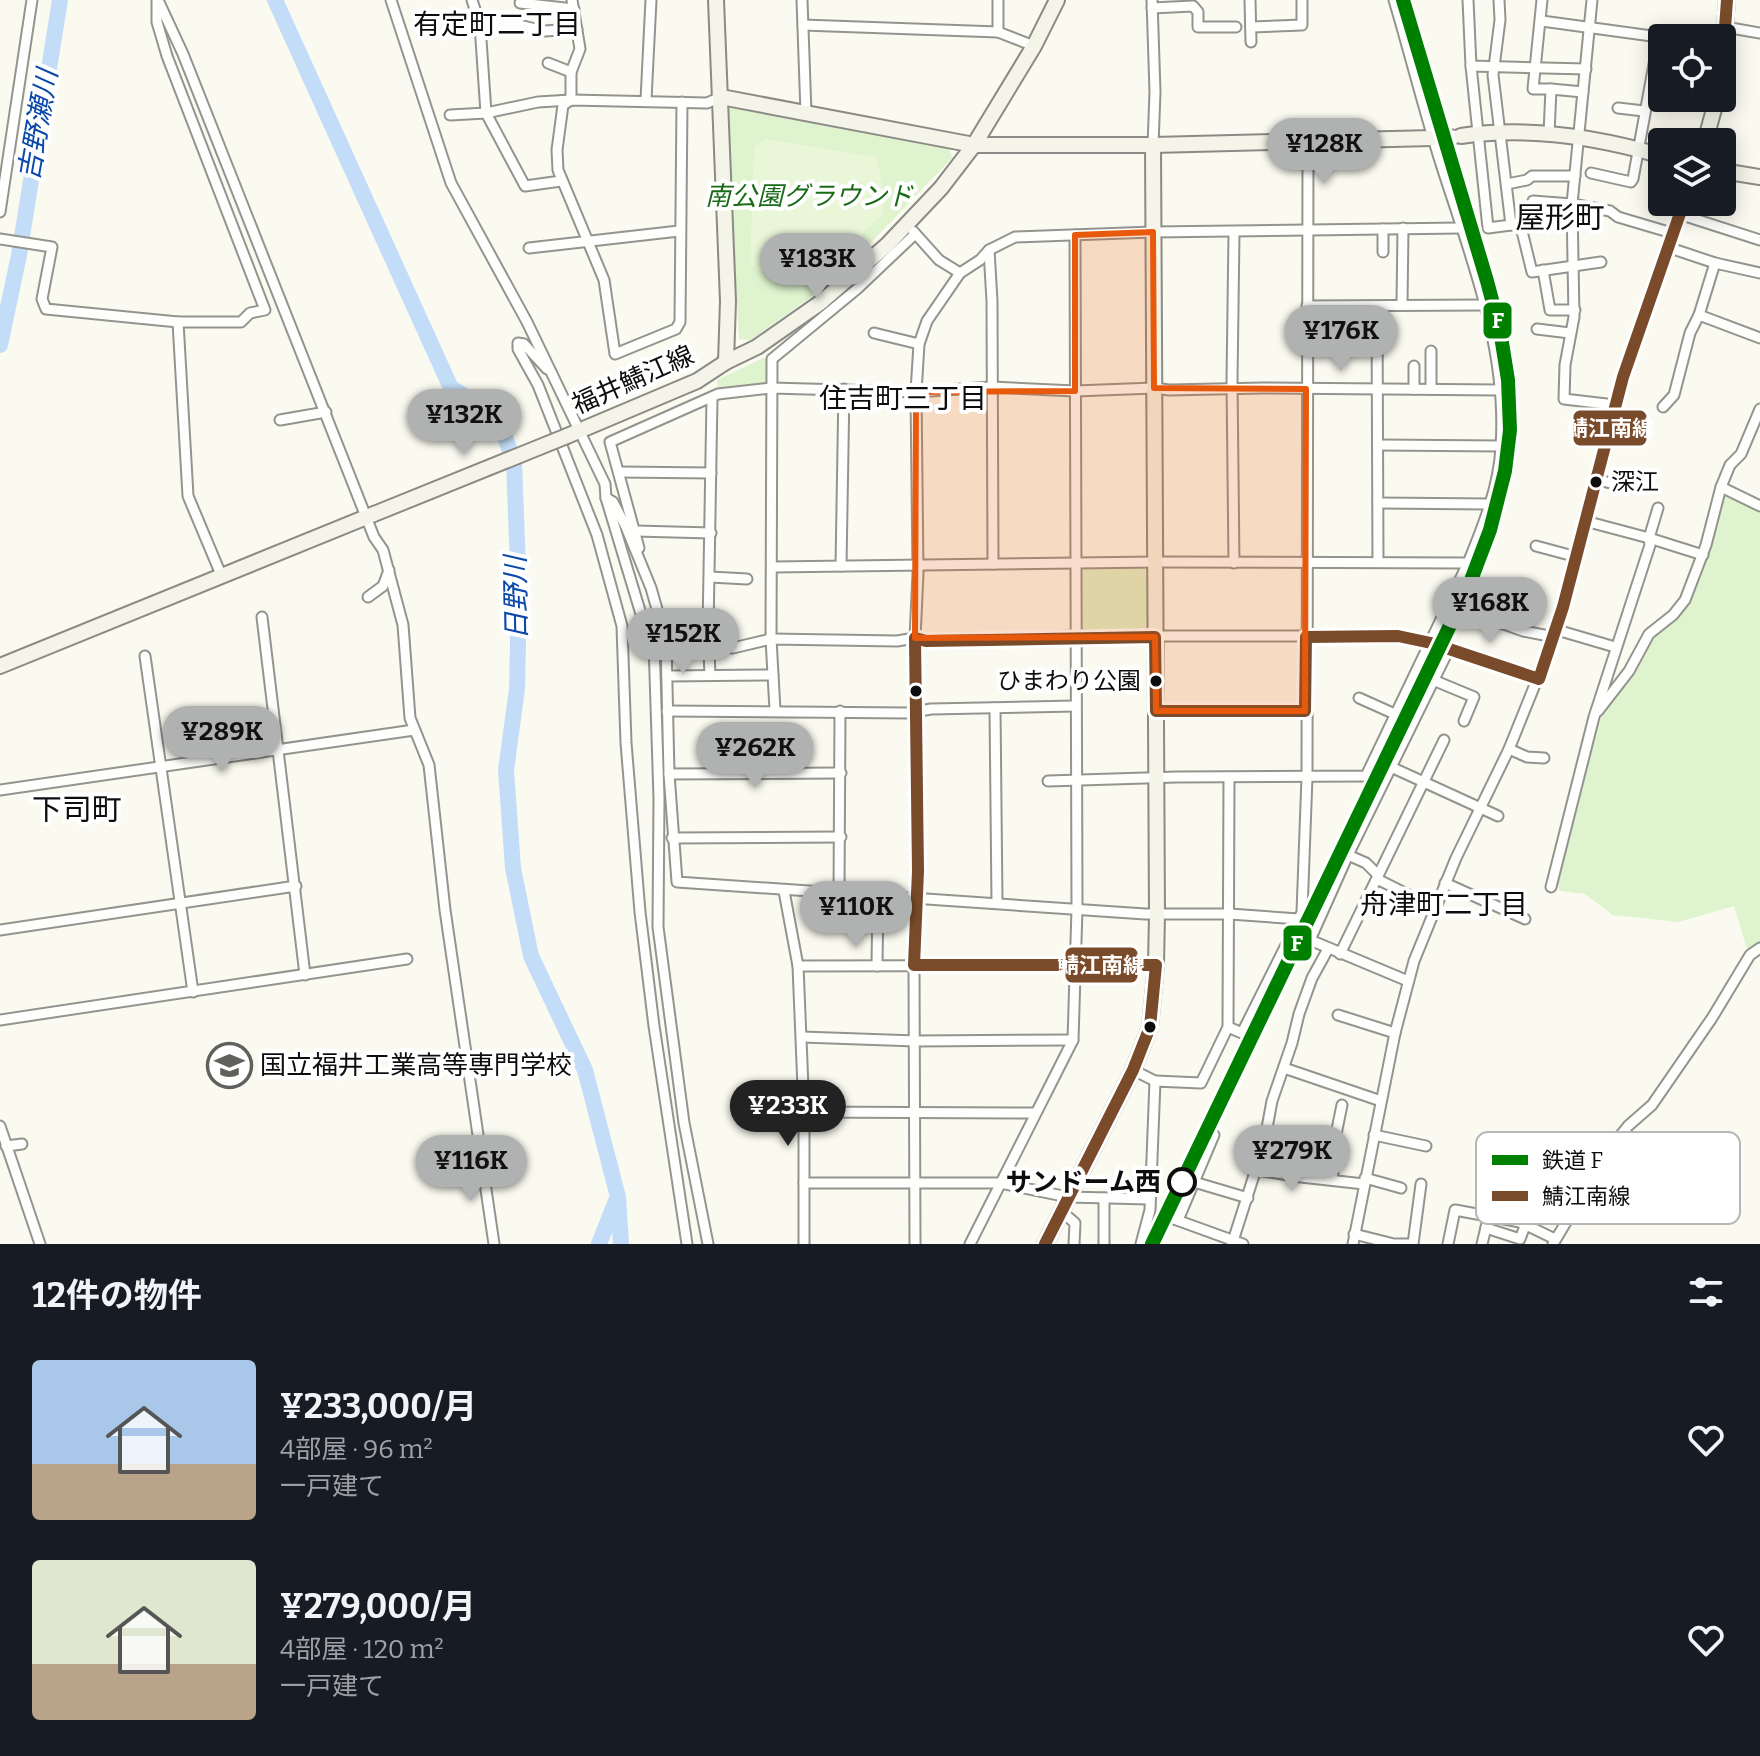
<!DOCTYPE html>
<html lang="ja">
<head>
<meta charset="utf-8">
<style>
  :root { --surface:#171b24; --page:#20242c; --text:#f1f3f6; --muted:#9ea1a6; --accent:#b0b1b1 }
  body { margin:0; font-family:Bitter,"Noto Sans JP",serif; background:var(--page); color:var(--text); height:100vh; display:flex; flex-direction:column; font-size:30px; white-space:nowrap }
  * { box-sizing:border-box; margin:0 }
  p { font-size:26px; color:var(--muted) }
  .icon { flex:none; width:44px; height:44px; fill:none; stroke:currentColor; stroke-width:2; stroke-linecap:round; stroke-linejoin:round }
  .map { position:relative; height:1244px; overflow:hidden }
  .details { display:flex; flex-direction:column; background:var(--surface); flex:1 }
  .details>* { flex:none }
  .controls { position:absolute; left:1648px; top:24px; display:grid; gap:16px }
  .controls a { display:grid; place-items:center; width:88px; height:88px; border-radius:8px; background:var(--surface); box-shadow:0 4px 20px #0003; font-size:40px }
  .price { position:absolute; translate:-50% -68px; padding:0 18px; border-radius:28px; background:var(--accent); color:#111; font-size:26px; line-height:52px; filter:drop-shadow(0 2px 4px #0008) }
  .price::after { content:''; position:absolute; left:50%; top:48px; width:24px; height:18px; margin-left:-12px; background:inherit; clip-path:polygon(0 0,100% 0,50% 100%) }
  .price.active { background:#222; color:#fff }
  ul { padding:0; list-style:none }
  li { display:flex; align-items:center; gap:24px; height:200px; padding:0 32px }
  li span { display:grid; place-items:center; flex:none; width:224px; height:160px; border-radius:8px; color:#555 }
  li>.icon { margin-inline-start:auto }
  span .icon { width:96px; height:96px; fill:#fffc; stroke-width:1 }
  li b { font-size:34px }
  h2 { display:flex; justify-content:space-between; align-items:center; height:96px; padding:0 32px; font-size:34px }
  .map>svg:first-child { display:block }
  .green { fill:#def3ce }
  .pitch { fill:#e9f7d8 }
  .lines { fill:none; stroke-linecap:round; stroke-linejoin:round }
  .river { stroke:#c3ddf8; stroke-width:16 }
  .street-casing { stroke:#94948f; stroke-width:13 }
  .secondary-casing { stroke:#8b8a86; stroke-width:18 }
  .street { stroke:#fefefd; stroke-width:9 }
  .secondary { stroke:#f4f5e8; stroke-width:14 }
  .secondary-bridge-casing { stroke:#8b8a86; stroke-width:18; stroke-linecap:butt }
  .secondary-bridge { stroke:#f4f5e8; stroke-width:14 }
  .bus-1-casing { stroke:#fff; stroke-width:18 }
  .bus-1 { stroke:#7a4b2a; stroke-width:12 }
  .rail-1-casing { stroke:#fff; stroke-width:20 }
  .rail-1 { stroke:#008000; stroke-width:14 }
  .marked { fill:#e8590c; fill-opacity:0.2; stroke:#e8590c; stroke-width:6; stroke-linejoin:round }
  .bus-dot { fill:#0d0d0d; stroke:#fff; stroke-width:3 }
  .stop-dot { fill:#fff; stroke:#0d0d0d; stroke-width:4 }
  .labels { text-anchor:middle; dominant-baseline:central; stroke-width:8; stroke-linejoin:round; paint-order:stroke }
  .bus-label { font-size:24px; fill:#0d0d0d; stroke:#fff; text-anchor:start }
  .park-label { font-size:26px; font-style:italic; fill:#1a6b17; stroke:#fff }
  .street-label { font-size:26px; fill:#0d0d0d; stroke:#fff }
  .poi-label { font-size:26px; fill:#0d0d0d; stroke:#fff; text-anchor:start }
  .stop-label { font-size:26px; font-weight:bold; fill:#0d0d0d; stroke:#fff; text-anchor:end }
  .neighbourhood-label { font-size:28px; fill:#0d0d0d; stroke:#fff }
  .water-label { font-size:28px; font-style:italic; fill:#0a49aa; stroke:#fff }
  .quarter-label { font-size:30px; fill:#0d0d0d; stroke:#fff }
  .key { fill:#fff; stroke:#b6b6b6; stroke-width:2 }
  .key-label { font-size:22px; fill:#0d0d0d }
  .line-badge { stroke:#fff; stroke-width:3 }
  .badge-label { font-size:22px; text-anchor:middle; font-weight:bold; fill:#fff }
</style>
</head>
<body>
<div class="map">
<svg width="1760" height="1244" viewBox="0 0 1760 1244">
  <rect width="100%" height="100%" fill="#fbfaf0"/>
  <g class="green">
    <polygon points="737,102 948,146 952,158 836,279 751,340 739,339 727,111"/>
    <polygon points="770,355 770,387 718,392 717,380"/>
    <polygon points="1724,495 1740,498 1760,510 1760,945 1747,949 1734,906 1679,922 1613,915 1585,894 1560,891 1557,880 1597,726 1615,693 1639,663 1649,641 1686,608 1696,588"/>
    <rect x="1082" y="568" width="68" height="62"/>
  </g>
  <polygon class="pitch" points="766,139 877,157 885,202 881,216 825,270 803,280 783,279 757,270 750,264 754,149 757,144"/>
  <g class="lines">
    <g class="river">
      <polyline points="275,0 451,388 497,415 514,462 519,595 517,689 506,770 513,868 531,956 585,1070 618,1197 621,1244"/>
      <polyline points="0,345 19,255 60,0"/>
      <polyline points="599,1244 616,1201"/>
    </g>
    <defs>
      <g id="street">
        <polyline points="158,0 183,54 374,537 383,550 403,625 410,718 429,765 445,910 494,1244"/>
        <polyline points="391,0 451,183 527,322 605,484 606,498 641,614 654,643 659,798 658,927 684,1123 708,1244"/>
        <polyline points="472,0 480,25 486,113 525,186 561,181"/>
        <polyline points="572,0 580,49 571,72 571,100 563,105 557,150 558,170 604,280 615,354 676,329 680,322 682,102"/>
        <polyline points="802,0 806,113"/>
        <polyline points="998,0 998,32 1034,46"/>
        <polyline points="1152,0 1155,92 1153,145"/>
        <polyline points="1250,0 1251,42"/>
        <polyline points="1468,0 1471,66 1586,69"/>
        <polyline points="1499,0 1500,20 1493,75 1511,225 1520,223 1532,272 1601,262"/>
        <polyline points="1542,0 1533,89 1551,89 1549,133"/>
        <polyline points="1592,0 1572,204 1574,317 1565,365 1564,399 1615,405"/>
        <polyline points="520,3 574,9"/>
        <polyline points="1152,8 1193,6 1198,12 1198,27 1236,27"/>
        <polyline points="1542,21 1659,37 1633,179 1631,182 1591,173"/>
        <polyline points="480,25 510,23 544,31 577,29"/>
        <polyline points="803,25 998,32"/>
        <polyline points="1251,27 1302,25 1302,0"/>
        <polyline points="1725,27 1760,33"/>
        <polyline points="548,63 571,72"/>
        <polyline points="1471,66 1488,228 1511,225"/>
        <polyline points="1551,89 1583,92"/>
        <polyline points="646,100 651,0"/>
        <polyline points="1618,108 1644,111"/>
        <polyline points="450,115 486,113 538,102 571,100 707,103 721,97"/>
        <path d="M1433,138C1443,143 1451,141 1461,136"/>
        <polyline points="1433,138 1443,134 1461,136"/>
        <polyline points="1507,184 1527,180 1532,176 1575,176"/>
        <polyline points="1533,201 1572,204 1610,211 1618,217 1672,233"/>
        <polyline points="0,212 32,0"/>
        <polyline points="1679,214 1760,240"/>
        <polyline points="1383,229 1383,252"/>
        <polyline points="913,231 939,260 960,273"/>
        <polyline points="0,239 52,247 42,299 46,309 178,322 241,322 250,313 265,310 167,56 157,22 157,1"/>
        <polyline points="1667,247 1715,263 1760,273"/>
        <polyline points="529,248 679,231"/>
        <polyline points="989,250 992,301 993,564"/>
        <polyline points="1543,270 1550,310 1575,310"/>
        <polyline points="1402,305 1403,228"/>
        <polyline points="1307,306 1485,305"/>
        <polyline points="1377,307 1378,562"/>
        <polyline points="1699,315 1760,338"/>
        <polyline points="178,322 188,496 222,577"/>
        <polyline points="1537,329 1570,333"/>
        <polyline points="874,333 919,344"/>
        <polyline points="1414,366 1414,389"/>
        <polyline points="547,369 524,344 518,343 518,349 538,385 597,535 622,626 626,743 640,912 654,1026 687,1244"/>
        <polyline points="1431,389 1431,351"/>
        <polyline points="1663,407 1674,395 1690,333 1699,315 1715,263"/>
        <polyline points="280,420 326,412"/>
        <polyline points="1378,445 1501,446"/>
        <polyline points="619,472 711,473"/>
        <polyline points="1595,479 1618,485"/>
        <polyline points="1721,487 1760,506"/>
        <polyline points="606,498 613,502 626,527 651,588 666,641 669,774 677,882 1145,914 1230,914 1299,919 1302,912 1307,777 1308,142"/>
        <polyline points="1378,503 1489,504"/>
        <polyline points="1658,508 1649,538 1703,555"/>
        <polyline points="636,531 711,533"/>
        <polyline points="1536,546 1577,557"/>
        <polyline points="639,548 610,442 718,394 771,388 916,392 992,387 1075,391 1154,388 1169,390 1263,388 1499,390"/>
        <polyline points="1234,563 1232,381 1234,233"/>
        <polyline points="841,566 844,389"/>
        <polyline points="773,567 1156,562 1468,563"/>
        <polyline points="710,577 747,579"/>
        <polyline points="368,597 383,586 389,570"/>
        <polyline points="262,617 305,975"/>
        <polyline points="1495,621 1523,631 1554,637"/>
        <polyline points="1557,630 1615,647"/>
        <polyline points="666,641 733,648 771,639 897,641 915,638 926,641 1075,636 1398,636 1431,643 1539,679"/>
        <polyline points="145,656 193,992"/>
        <polyline points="710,675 708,630 712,398"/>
        <polyline points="667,676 773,675"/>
        <polyline points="1433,680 1474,697 1464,721"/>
        <polyline points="1359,698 1397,715"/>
        <polyline points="995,708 997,903"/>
        <polyline points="775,710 771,639 772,359 857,289 914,235"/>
        <polyline points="667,711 908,713 931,709 1075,706"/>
        <polyline points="1156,711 1305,711"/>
        <polyline points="1598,711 1629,671 1649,634 1673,615 1685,600 1706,545 1721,487 1730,465 1741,454 1760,409"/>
        <polyline points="1509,749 1527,757 1544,758"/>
        <polyline points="1391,767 1498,816"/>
        <polyline points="669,774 841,773"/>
        <path d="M1048,781L1177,777L1366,776L1468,563C1483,526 1499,487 1501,447C1508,349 1470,255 1441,164C1424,110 1410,54 1394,0"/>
        <polyline points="0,790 414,730"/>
        <polyline points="672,838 841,837"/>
        <polyline points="1348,855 1366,863 1378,875"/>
        <polyline points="1377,879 1435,908"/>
        <polyline points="1445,883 1525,919"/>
        <polyline points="1551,887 1594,717 1650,545 1649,538 1585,521"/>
        <polyline points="784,891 798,966 804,1112 804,1244"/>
        <polyline points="839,893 840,711"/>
        <polyline points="0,930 296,886"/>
        <polyline points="1340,954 1444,740"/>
        <polyline points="798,966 1156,965"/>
        <polyline points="877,966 878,896"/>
        <polyline points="1408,981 1310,940 1348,855 1449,649"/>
        <polyline points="1338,1015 1395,1033"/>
        <polyline points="0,1020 407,959"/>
        <polyline points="1228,1027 1242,1033 1299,919"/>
        <polyline points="802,1037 916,1041 1073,1040"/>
        <polyline points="1284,1068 1381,1101"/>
        <polyline points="1133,1070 1155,1081"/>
        <polyline points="804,1112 1034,1113"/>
        <polyline points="0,1126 40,1244"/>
        <polyline points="1374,1135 1426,1146"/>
        <polyline points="6,1146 22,1144"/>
        <polyline points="1257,1170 1301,1177 1364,1184"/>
        <polyline points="1365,1178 1401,1188"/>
        <polyline points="1332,1179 1336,1151 1333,1149 1342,1105"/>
        <polyline points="1194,1182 1248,1198"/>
        <polyline points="804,1183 1000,1183 1068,1197 1149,1199"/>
        <polyline points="1104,1198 1104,1244"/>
        <polyline points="1059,1214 1068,1217 1075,1223 1074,1244"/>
        <polyline points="1171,1218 1243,1244"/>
        <polyline points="1178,1220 1214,1135"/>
        <polyline points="1520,1222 1547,1201 1585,1192"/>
        <polyline points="1486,1228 1520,1239 1525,1226"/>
        <polyline points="1354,1234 1394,1244 1413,1244 1421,1184"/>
        <polyline points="915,1244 914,965 918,871 915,638 918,573 916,392 919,344 927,321 960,273 980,260 989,250 1015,237 1153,232 1461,228"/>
        <polyline points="970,1244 1073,1040 1077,909 1075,235"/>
        <polyline points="1141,1244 1150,1210 1155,1081 1201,1083 1228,1027 1229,778"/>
        <polyline points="1232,1244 1264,1144 1272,1101 1292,1043 1299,1014 1312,978 1328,949"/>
        <polyline points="1353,1244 1395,1033 1414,961 1456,858 1509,749 1557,630 1623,377 1684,202"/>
        <polyline points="1448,1244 1455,1210 1520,1222 1555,1239"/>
        <polyline points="1482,1244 1487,1223"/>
        <polyline points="1553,1244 1611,1147 1628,1126 1652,1105 1712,1018 1750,955 1760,948"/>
      </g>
      <g id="secondary">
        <polyline points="716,0 728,301 726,362"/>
        <polyline points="1722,70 1727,0"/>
        <polyline points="721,97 974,145 1153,145 1433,138"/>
        <path d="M1461,136C1529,126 1597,137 1662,156"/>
        <polyline points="1705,142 1717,98"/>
        <polyline points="1722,171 1760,177"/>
        <polyline points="567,436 697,381 726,362 757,347 820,303 887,245 941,188 974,145 1034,46 1057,0"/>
        <polyline points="0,666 374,514"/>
        <polyline points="1045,1244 1133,1070 1150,1027 1156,965 1157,914 1153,145"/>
      </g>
    </defs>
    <use href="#street" class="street-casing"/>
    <use href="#secondary" class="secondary-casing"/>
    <use href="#street" class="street"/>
    <use href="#secondary" class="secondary"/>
    <defs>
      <polyline id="secondary-bridge" points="374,514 567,436"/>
    </defs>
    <use href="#secondary-bridge" class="secondary-bridge-casing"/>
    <use href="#secondary-bridge" class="secondary-bridge"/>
    <defs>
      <g id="bus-1">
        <polyline points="1722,70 1727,0"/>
        <polyline points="1045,1244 1133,1070 1150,1027 1156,965 914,965 918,871 915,638 926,641 1155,637 1156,711 1305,711 1306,637 1398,636 1431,643 1539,679 1563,607 1623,377 1684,202"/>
      </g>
    </defs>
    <use href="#bus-1" class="bus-1-casing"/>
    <use href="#bus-1" class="bus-1"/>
    <defs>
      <polyline id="rail-1" points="1152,1244 1468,588 1490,530 1505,471 1510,430 1508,380 1500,330 1487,281 1403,0"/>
    </defs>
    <use href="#rail-1" class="rail-1-casing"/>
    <use href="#rail-1" class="rail-1"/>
  </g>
  <path class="marked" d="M1153,232L1154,388L1306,389L1305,711H1156L1155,637L915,638L916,392L1075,391V235Z"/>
  <defs>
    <symbol id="university-ring" viewBox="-11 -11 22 22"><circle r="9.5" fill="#fff" stroke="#60605c" stroke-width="1.5"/><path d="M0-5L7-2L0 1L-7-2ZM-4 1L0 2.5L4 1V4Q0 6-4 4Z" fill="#60605c"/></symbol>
  </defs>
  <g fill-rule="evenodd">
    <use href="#university-ring" x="204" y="1040" width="51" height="51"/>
  </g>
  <g class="bus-dot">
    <circle cx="1596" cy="482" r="7"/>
    <circle cx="1156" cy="681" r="7"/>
    <circle cx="916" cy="691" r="7"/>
    <circle cx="1150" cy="1027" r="7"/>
  </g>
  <circle class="stop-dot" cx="1182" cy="1182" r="13"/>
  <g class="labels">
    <g class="bus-label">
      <text x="1611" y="482">深江</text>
      <text x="1141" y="681" text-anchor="end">ひまわり公園</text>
    </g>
    <g class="park-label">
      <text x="809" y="196">南公園グラウンド</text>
    </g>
    <g class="street-label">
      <text transform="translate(633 380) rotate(-24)">福井鯖江線</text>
    </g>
    <g class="poi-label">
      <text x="260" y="1065">国立福井工業高等専門学校</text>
    </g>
    <g class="stop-label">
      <text x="1161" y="1182">サンドーム西</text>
    </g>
    <g class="neighbourhood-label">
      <text x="497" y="24">有定町二丁目</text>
      <text x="903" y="398">住吉町三丁目</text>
      <text x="1444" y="904">舟津町二丁目</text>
    </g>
    <g class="water-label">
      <text transform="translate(38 125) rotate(-80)">吉野瀬川</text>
      <text transform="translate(516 598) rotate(-91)">日野川</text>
    </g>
    <g class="quarter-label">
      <text x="1560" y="218">屋形町</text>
      <text x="77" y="810">下司町</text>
    </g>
  </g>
  <rect x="1476" y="1132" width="264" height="92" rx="12" class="key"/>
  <rect x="1492" y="1155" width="36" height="10" fill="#008000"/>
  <rect x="1492" y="1191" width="36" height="10" fill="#7a4b2a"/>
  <g class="key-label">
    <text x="1542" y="1168">鉄道 F</text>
    <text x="1542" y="1204">鯖江南線</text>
  </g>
  <g class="line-badge">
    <rect x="1482" y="301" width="31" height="39" rx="8" fill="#008000"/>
    <rect x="1572" y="409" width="76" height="38" rx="8" fill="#7a4b2a"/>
    <rect x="1282" y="924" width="31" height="38" rx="8" fill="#008000"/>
    <rect x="1064" y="946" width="75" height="38" rx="8" fill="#7a4b2a"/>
  </g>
  <g class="badge-label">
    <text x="1498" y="328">F</text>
    <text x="1610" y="436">鯖江南線</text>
    <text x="1297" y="951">F</text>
    <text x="1101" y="973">鯖江南線</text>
  </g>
</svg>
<div class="controls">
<a><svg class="icon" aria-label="locate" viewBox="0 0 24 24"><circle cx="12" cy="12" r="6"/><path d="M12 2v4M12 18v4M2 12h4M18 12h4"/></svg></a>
<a><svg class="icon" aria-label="layers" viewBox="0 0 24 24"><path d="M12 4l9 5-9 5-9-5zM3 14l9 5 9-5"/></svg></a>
</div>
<b class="price" style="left:1324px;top:186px">¥128K</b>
<b class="price" style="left:817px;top:301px">¥183K</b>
<b class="price" style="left:1341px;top:373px">¥176K</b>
<b class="price" style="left:464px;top:457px">¥132K</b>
<b class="price" style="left:1490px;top:645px">¥168K</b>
<b class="price" style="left:683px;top:676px">¥152K</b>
<b class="price" style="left:222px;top:774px">¥289K</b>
<b class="price" style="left:755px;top:790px">¥262K</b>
<b class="price" style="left:856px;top:949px">¥110K</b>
<b class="price active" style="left:788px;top:1148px">¥233K</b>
<b class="price" style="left:1292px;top:1193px">¥279K</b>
<b class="price" style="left:471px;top:1203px">¥116K</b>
</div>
<section class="details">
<h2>12件の物件<svg class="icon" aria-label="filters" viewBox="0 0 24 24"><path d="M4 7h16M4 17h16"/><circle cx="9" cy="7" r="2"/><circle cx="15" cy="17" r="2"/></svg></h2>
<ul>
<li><span style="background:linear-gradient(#a9c7e8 65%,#b9a48a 0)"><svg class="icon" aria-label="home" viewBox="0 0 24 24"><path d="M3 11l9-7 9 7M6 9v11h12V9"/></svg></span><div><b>¥233,000/月</b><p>4部屋 · 96 m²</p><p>一戸建て</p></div><svg class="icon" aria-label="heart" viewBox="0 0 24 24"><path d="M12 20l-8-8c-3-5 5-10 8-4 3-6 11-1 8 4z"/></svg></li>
<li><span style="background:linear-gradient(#dfe7d0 65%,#b9a48a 0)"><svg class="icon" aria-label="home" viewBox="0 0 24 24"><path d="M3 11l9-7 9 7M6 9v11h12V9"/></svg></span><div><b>¥279,000/月</b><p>4部屋 · 120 m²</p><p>一戸建て</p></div><svg class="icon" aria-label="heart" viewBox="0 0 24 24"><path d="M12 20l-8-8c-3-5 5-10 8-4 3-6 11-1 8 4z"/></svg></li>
</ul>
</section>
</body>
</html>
